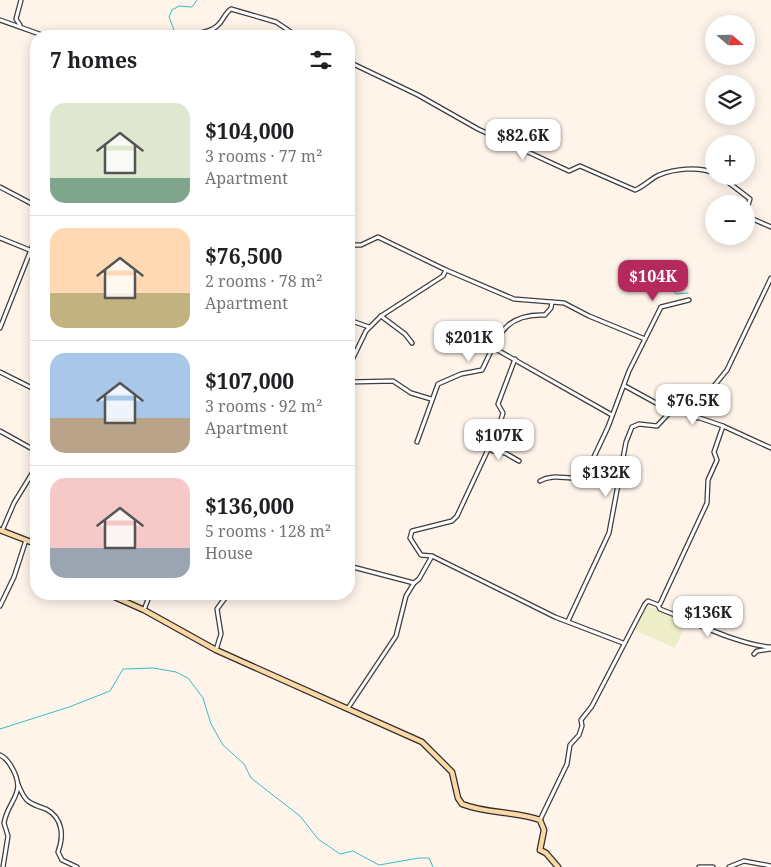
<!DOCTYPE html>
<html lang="en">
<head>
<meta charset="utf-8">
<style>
  :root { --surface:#fff; --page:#f2f2f2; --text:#202124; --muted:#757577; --line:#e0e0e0; --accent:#b6295c }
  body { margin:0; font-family:"Noto Serif",serif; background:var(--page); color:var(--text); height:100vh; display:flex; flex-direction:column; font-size:19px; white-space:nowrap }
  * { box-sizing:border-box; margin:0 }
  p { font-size:16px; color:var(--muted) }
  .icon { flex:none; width:28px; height:28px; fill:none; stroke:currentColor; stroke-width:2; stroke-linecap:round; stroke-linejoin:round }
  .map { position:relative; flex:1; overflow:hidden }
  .panel { position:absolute; left:30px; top:30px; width:325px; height:570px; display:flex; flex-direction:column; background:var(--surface); border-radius:20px; box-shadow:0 2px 12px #0003 }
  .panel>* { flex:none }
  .needle { width:32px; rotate:110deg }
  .fabs { position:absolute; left:705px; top:15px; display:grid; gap:10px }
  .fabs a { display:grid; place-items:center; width:50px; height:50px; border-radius:50%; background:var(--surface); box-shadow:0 2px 12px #0003; font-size:25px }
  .price { position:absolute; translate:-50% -42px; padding:0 11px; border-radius:10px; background:#fff; color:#222; font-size:16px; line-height:32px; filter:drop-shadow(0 1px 2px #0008) }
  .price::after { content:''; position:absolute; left:50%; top:30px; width:15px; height:11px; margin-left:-8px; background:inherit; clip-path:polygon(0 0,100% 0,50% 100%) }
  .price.on { background:var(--accent); color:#fff }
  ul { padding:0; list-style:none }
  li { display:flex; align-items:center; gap:15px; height:125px; padding:0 20px }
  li+li { border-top:1px solid var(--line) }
  li span { display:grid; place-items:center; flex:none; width:140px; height:100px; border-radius:15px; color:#555 }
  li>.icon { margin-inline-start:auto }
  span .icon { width:60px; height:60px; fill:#fffc; stroke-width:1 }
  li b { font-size:21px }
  h2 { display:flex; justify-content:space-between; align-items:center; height:60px; padding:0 20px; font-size:21px }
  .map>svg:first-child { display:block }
  .pitch { fill:#edeec7 }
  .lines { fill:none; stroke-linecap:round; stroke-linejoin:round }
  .stream { stroke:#3abcc8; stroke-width:1 }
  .street-casing { stroke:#3e3e3e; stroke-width:5.5 }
  .secondary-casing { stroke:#2d2d2d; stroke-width:7 }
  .street { stroke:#fff; stroke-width:3 }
  .secondary { stroke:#fcd8a7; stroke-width:4.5 }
</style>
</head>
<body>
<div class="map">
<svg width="771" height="867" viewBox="0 0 771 867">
  <rect width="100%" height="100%" fill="#fef4ea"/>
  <polygon class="pitch" points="646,605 687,622 675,648 634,630"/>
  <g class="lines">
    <g class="stream">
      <polyline points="176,35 169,17 172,10 179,6 192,7 197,0"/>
      <polyline points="662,278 676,294 688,293"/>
      <polyline points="0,729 69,707 110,691 123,669 153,668 176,672 188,678 203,698 211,724 223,745 244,764 251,778 300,816 318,839 340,854 353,851 379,865 419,858 429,858 433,867"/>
    </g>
    <defs>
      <g id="street">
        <polyline points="0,20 45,36"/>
        <polyline points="20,25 16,19 21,0"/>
        <path d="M177,36C189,34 211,34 219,24C224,19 225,13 231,9L276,22L297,36"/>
        <path d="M349,62L418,95L478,129L569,171L580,166L635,190C645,186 650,179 659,175C674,169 698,166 714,173"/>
        <polyline points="720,176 750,199 746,211"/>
        <polyline points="0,187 36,206"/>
        <polyline points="746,216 771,227"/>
        <polyline points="0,238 32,251"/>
        <polyline points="349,241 354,245 361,245 378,237 446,270 514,299 564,303 589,316 645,339"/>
        <polyline points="30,256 36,259"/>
        <polyline points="381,316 405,334 412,343"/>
        <polyline points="349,320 369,327"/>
        <polyline points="0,328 36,237"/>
        <polyline points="492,347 612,415"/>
        <polyline points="352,360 366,331 381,316 443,276 446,270"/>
        <polyline points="0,372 36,390"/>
        <polyline points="349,382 393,381 411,393 431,399"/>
        <polyline points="625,386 656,403 723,426 771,448"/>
        <polyline points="697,418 705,397 727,370 771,278"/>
        <polyline points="0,431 36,451"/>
        <path d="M417,442L438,384L461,374L482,370C498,338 503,313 545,315L551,308L552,302"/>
        <polyline points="487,448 493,451 505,453 519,461"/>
        <path d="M540,481C555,472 570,482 585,476L608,427L629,371L661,307L689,300"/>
        <polyline points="2,531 14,503 36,467"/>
        <polyline points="432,556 421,555 410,538 412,531 452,521 457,516 499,426 503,413 498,404 515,359"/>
        <polyline points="349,566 414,583 419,579 432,556 555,617 623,643"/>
        <path d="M658,605L660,609C692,621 738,645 771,647"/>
        <polyline points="0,606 14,577 26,540"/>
        <polyline points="144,610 150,594"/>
        <polyline points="568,621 609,533 626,442 632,427 639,424 657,426 672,410"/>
        <polyline points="216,650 221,634 217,609 228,594"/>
        <polyline points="754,654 757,651 771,649"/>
        <polyline points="348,708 396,636 406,596 414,583"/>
        <path d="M0,755C5,757 8,761 11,766C28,794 8,799 4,823L8,836L3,867"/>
        <path d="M18,784C21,791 23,797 28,801C33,805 40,807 46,809C63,818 64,836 58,852L62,860L77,867"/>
        <polyline points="540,820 567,764 570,745 579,735 582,726 581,720 592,706 645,604 648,601 658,605 660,604 707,503 708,480 717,460 714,452 723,426"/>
        <polyline points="699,867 713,867"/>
        <polyline points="729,867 744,861 771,866"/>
      </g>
      <g id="secondary">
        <polyline points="0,530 36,544"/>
        <path d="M108,594L144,610L216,650L422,742L452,772L458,798L462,804C487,814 515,811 540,820L544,830L540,850L546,853L558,867"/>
      </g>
    </defs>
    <use href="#street" class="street-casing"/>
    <use href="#secondary" class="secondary-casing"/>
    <use href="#street" class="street"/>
    <use href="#secondary" class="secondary"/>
  </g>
</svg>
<div class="fabs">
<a><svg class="needle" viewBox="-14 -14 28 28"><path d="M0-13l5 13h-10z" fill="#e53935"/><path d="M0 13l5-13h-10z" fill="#757577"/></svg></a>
<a><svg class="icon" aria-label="layers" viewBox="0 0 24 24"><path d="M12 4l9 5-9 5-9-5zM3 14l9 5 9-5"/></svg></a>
<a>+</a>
<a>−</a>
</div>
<b class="price" style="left:523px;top:161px">$82.6K</b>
<b class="price on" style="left:653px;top:302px">$104K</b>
<b class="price" style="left:469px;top:363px">$201K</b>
<b class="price" style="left:693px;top:426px">$76.5K</b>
<b class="price" style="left:499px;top:461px">$107K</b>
<b class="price" style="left:606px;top:498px">$132K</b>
<b class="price" style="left:708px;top:638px">$136K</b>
<section class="panel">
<h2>7 homes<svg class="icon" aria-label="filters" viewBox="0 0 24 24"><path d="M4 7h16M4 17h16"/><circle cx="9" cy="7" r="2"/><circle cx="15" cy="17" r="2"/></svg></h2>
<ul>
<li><span style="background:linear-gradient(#dfe7d0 75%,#7fa58c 0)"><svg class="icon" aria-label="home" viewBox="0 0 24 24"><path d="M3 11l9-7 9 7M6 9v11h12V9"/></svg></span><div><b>$104,000</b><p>3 rooms · 77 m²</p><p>Apartment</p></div></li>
<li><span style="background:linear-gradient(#ffd9b3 65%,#c2b280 0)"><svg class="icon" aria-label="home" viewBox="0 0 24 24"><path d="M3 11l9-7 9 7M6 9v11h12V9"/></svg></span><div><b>$76,500</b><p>2 rooms · 78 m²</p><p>Apartment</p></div></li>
<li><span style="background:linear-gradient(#a9c7e8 65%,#b9a48a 0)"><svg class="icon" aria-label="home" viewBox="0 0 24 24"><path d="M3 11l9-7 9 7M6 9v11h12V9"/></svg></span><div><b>$107,000</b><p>3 rooms · 92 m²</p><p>Apartment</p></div></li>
<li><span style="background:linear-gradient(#f6c9c9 70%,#9aa5b1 0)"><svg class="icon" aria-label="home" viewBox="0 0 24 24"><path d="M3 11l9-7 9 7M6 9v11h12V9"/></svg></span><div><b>$136,000</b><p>5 rooms · 128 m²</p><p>House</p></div></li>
</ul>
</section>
</div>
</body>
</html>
